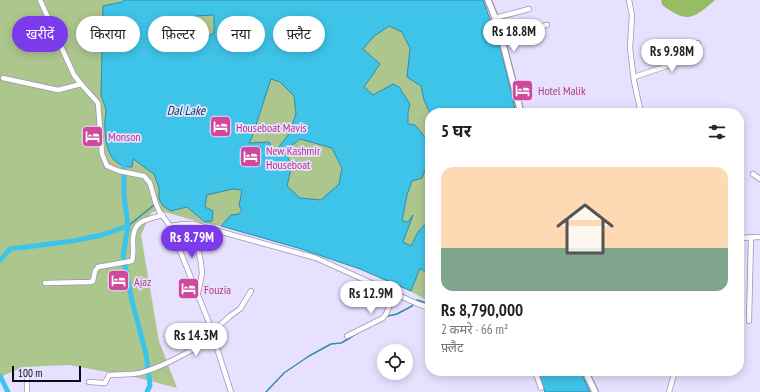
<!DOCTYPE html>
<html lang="hi">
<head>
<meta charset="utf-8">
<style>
  :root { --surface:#fff; --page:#f2f2f2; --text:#222; --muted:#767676; --accent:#7c3aed }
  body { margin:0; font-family:"PT Sans Narrow","Noto Sans Devanagari",sans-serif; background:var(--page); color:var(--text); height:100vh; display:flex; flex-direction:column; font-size:15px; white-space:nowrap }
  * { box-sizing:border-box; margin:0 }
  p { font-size:13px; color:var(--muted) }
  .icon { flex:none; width:22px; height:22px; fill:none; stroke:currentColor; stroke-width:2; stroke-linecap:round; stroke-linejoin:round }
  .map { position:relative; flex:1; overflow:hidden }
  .sheet { position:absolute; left:425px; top:108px; width:319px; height:268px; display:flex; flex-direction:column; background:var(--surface); border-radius:16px; box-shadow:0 2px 10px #0003 }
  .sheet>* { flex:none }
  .top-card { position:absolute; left:12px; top:16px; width:353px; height:36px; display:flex; gap:8px }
  .tools { position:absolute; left:377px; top:344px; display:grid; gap:8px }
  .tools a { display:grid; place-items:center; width:36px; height:36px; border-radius:50%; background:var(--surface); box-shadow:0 2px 10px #0003; font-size:20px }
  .scale { position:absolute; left:12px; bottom:10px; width:69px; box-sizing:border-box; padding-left:4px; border:2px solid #0d0a13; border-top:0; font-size:11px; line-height:14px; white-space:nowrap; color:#0d0a13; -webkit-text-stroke:3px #e8e0ff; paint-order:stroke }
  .price { position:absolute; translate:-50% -34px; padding:0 9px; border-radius:14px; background:#fff; color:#222; font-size:13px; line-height:26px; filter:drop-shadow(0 1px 2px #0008) }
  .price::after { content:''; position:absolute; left:50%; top:24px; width:12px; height:9px; margin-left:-6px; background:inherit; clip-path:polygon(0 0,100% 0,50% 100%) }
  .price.current { background:var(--accent); color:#fff }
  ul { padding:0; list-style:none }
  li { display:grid; align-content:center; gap:8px; height:212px; padding:0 16px }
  li span { display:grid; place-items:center; height:124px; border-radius:12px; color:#555 }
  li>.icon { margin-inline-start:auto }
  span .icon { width:72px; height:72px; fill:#fffc; stroke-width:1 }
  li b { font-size:17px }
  h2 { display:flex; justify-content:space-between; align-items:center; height:48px; padding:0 16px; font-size:17px }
  .tag { padding:0 14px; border-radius:18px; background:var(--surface); box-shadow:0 2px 10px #0003; font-size:14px; line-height:36px }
  .tag.current { background:var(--accent); color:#fff }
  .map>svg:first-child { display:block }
  .green { fill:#adc68e }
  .forest { fill:#97bc64 }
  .water { fill:#3ec4e9; stroke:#2f8ca9; fill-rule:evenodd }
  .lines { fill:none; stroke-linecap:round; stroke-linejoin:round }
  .stream { stroke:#2f8ca9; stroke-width:1.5 }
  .canal { stroke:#3ec4e9; stroke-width:5 }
  .minor-casing { stroke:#9c95b1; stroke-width:6 }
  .major-casing { stroke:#9c95b1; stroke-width:8 }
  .minor { stroke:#fff; stroke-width:4.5 }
  .major { stroke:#fff; stroke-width:5.5 }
  .labels { text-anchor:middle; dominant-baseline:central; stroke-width:3.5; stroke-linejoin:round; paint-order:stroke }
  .hotel-label { font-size:12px; fill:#b23c85; stroke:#e8e0ff; text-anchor:start }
  .water-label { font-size:13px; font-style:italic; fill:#054150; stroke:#e8e0ff }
</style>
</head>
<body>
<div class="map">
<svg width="760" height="392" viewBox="0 0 760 392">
  <rect width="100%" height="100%" fill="#e8e0ff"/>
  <polygon class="green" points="0,0 428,0 472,113 430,113 430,302 366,267 221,226 199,222 158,210 151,213 141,235 159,341 177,388 139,378 69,365 23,367 0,377"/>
  <path class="forest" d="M661,0H715C692,20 687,23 662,5Z"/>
  <g class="water">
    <path d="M124,0H483L500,47L516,113H430L424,100L421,86L407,77L410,48L402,32L389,26L373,37L363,49L380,64L364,87L373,95L393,84L399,87L410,104L408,112V124L415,125L430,143V172L425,170L422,178L412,181L407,195L402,221L408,222L413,215L403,242L411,246L418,232L427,222V233L430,234V276L420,268L411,291L360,269L298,248L221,226L231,215L239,214L242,210L239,206L242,190L232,189L207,195L205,207L213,211L212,221L205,222L187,207L171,211L163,206L159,199V188L154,174L133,159L132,167C109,167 105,145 105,126C104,121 106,116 106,110C105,106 103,100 101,96L103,6L122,2ZM214,15V33L198,41L188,32L190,19L195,16ZM271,79L280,82L294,96L296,114L289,134L275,152L269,142L249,143L252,137ZM300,139L332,148L342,168L339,184L321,200L300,198L287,186L292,164L284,152Z"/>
    <polygon points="538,371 580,371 590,392 545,392"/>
  </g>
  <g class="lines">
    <g class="stream">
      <polyline points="128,226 154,205"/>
      <polyline points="388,316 397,314 412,306 417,300 430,304"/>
      <polyline points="373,325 380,322"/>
      <polyline points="266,392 284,373 309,356 331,344 341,343 350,338 359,332"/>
    </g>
    <g class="canal">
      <polyline points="124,167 124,196 128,226 123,256 132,301 146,354 150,385 147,392"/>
      <polyline points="0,260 10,249 73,241 102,235 128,226"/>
      <polyline points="0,376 8,392"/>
    </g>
    <defs>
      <g id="minor">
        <polyline points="40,0 74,75 81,84 98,103 102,154 107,166 119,171 144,176 150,183 155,201 159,211 170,226 208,320 231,392"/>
        <polyline points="629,0 632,15 630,48 634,81 641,113"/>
        <polyline points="495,18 529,9"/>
        <polyline points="500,35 547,25"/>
        <polyline points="634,77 667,66 675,57 698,43"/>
        <polyline points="3,78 58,90 81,84"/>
        <polyline points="687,113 689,112"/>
        <polyline points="753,174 760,179"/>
        <polyline points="193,224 201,263 202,274 198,293"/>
        <polyline points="170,226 183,224 193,224 316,258 418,304 430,308"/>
        <polyline points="739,238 760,237"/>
        <path d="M45,283L90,282L93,281L95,271L98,267L132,261C134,255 133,248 133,242C132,220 146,220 163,215"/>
        <polyline points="749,321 751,237"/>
        <polyline points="212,332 230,316 240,309 251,291"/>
        <polyline points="347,336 383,318 386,314 395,293"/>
        <polyline points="535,371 541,388"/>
        <polyline points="27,375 27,392"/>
        <path d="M89,382L105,383L109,375C119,374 130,375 140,373C166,366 191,350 214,338"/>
        <polyline points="669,392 675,371"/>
      </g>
      <g id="major">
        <polyline points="488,0 498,25 521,113"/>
        <polyline points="585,371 595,392"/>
      </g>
    </defs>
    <use href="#minor" class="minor-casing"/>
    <use href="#major" class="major-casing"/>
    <use href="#minor" class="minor"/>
    <use href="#major" class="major"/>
  </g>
  <defs>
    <symbol id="hotel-square" viewBox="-11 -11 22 22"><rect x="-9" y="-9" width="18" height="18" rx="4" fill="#d1479c" stroke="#e8e0ff"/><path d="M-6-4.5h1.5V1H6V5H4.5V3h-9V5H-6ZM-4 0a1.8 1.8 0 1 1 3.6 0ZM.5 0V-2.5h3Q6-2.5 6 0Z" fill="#fff"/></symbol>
  </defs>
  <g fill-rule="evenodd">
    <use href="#hotel-square" x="510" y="78" width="25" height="25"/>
    <use href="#hotel-square" x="208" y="114" width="25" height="25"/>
    <use href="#hotel-square" x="80" y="124" width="25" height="25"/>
    <use href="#hotel-square" x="238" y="144" width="25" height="25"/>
    <use href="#hotel-square" x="106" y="268" width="25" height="25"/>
    <use href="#hotel-square" x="176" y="276" width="25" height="25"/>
  </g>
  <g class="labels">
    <g class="hotel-label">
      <text x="538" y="90">Hotel Malik</text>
      <text x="236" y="127">Houseboat Mavis</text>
      <text x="108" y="136">Monson</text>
      <text x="266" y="150">New Kashmir<tspan x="266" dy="14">Houseboat</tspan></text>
      <text x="134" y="281">Ajaz</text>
      <text x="204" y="289">Fouzia</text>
    </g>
    <g class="water-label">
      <text x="186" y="110">Dal Lake</text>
    </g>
  </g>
</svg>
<div class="tools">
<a><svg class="icon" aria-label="locate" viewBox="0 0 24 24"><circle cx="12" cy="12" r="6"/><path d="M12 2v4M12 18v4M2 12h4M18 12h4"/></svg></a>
</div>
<div class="scale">100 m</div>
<b class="price" style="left:514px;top:53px">Rs 18.8M</b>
<b class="price" style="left:672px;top:73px">Rs 9.98M</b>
<b class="price current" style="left:192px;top:259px">Rs 8.79M</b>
<b class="price" style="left:371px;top:315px">Rs 12.9M</b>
<b class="price" style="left:196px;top:357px">Rs 14.3M</b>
<div class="top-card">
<a class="tag current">खरीदें</a>
<a class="tag">किराया</a>
<a class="tag">फ़िल्टर</a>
<a class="tag">नया</a>
<a class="tag">फ़्लैट</a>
</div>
<section class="sheet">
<h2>5 घर<svg class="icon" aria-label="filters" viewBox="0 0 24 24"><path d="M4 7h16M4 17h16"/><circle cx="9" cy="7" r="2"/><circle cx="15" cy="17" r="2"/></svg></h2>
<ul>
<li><span style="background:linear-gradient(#ffd9b3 65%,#7fa58c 0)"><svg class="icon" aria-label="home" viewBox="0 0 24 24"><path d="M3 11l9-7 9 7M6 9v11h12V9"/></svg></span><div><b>Rs 8,790,000</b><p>2 कमरे · 66 m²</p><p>फ़्लैट</p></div></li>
</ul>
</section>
</div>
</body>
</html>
